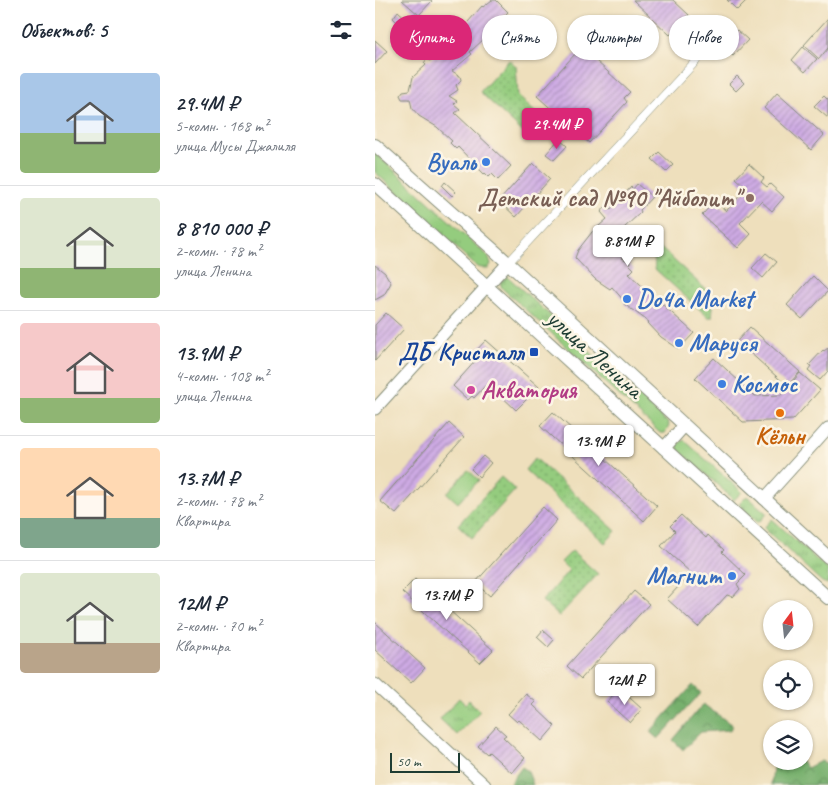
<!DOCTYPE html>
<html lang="ru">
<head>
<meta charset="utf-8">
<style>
  :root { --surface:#fff; --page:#f6f6f7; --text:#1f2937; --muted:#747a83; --line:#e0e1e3; --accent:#db2777 }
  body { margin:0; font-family:Caveat,sans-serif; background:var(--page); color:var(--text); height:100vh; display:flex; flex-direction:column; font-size:19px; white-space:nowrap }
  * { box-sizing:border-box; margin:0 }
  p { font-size:16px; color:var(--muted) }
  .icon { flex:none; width:28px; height:28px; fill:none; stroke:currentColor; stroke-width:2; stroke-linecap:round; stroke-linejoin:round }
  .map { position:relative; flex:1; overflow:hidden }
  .sheet { display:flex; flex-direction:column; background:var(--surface); width:375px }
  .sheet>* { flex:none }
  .banner { position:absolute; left:15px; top:15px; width:362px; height:45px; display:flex; gap:10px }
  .needle { width:32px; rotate:15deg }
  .buttons { position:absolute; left:388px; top:600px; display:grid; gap:10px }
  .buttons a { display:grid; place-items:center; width:50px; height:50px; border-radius:50%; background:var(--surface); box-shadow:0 1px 4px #0004; font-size:25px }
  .scale { position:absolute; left:15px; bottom:12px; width:70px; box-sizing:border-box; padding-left:5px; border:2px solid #1f3d34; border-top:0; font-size:14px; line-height:18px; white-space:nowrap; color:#1f3d34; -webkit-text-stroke:4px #fcf5e5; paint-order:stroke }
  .price { position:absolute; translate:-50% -42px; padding:0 11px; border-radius:5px; background:#fff; color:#222; font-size:16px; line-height:32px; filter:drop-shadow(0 1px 2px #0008) }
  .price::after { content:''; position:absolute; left:50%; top:30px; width:15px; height:11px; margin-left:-8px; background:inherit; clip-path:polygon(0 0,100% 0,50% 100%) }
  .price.active { background:var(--accent); color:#fff }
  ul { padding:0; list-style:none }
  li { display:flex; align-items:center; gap:15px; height:125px; padding:0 20px }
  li+li { border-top:1px solid var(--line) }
  li span { display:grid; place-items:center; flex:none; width:140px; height:100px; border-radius:5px; color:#555 }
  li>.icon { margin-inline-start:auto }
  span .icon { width:60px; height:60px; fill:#fffc; stroke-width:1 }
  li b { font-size:21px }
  h2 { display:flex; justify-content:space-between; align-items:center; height:60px; padding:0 20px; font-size:21px }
  .chip { padding:0 18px; border-radius:22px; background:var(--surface); box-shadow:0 1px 4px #0004; font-size:18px; line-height:45px }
  .chip.active { background:var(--accent); color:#fff }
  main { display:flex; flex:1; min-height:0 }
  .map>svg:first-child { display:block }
  .grass { fill:url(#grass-tufts); stroke:#5a8459 }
  .forest { fill:url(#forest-crowns); stroke:#4b7650 }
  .park { fill:url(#park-dots); stroke:#5a8459 }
  .pitch { fill:#94cc7e; stroke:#5a8459 }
  .building { fill:url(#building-hatch) }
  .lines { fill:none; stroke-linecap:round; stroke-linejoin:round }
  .street-casing { stroke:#868e78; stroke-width:9 }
  .secondary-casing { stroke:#868e78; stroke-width:13 }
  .primary-casing { stroke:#868e78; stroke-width:14 }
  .street { stroke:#fff; stroke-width:8 }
  .secondary { stroke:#fff; stroke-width:11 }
  .primary { stroke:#fff; stroke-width:12 }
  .shop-dot { fill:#3f7fe0; stroke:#fcf5e5; stroke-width:2 }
  .education-dot { fill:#8d6e63; stroke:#fcf5e5; stroke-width:2 }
  .transit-dot { fill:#1a4fb4; stroke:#fcf5e5; stroke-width:2 }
  .hotel-dot { fill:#d1479c; stroke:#fcf5e5; stroke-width:2 }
  .food-dot { fill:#e8710a; stroke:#fcf5e5; stroke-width:2 }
  .labels { text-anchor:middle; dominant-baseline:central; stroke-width:5; stroke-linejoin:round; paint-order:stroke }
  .shop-label { font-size:25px; font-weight:bold; fill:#366cbe; stroke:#fcf5e5; text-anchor:start }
  .education-label { font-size:25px; font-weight:bold; fill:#785e54; stroke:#fcf5e5; text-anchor:end }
  .transit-label { font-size:25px; font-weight:bold; fill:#164399; stroke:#fcf5e5; text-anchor:end }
  .street-label { font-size:25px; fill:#1f3d34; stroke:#fcf5e5 }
  .hotel-label { font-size:25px; font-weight:bold; fill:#b23c85; stroke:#fcf5e5; text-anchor:start }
  .food-label { font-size:25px; font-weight:bold; fill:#c56008; stroke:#fcf5e5 }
</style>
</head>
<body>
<main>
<section class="sheet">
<h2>Объектов: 5<svg class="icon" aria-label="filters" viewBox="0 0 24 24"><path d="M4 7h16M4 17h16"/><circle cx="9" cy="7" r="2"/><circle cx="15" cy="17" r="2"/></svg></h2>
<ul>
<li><span style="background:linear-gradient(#a9c7e8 60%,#8fb573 0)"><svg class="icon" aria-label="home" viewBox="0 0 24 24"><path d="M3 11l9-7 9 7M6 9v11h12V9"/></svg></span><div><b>29.4M ₽</b><p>5-комн. · 168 m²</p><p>улица Мусы Джалиля</p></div></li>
<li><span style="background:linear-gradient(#dfe7d0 70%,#8fb573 0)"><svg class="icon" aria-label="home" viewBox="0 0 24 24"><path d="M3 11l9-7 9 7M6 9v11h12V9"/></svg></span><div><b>8 810 000 ₽</b><p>2-комн. · 78 m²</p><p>улица Ленина</p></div></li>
<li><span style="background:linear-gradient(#f6c9c9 75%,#8fb573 0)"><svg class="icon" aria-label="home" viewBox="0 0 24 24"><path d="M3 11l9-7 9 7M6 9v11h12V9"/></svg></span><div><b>13.9M ₽</b><p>4-комн. · 108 m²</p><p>улица Ленина</p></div></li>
<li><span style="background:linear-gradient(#ffd9b3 70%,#7fa58c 0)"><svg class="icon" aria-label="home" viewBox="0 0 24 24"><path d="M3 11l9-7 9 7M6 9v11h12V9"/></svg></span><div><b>13.7M ₽</b><p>2-комн. · 78 m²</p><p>Квартира</p></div></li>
<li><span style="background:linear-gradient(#dfe7d0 70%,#b9a48a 0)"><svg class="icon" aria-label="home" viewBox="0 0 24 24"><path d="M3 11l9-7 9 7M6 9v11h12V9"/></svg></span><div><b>12M ₽</b><p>2-комн. · 70 m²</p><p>Квартира</p></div></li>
</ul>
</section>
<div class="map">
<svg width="453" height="785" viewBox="0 0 453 785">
  <defs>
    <pattern id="grass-tufts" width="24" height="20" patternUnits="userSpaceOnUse" patternTransform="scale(1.25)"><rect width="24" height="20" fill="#94cc7e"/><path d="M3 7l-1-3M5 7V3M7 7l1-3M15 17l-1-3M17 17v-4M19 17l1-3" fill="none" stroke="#78a768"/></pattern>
    <pattern id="forest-crowns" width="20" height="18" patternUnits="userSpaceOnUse" patternTransform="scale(1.25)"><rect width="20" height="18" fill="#77b06d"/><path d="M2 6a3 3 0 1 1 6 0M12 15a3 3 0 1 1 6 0" fill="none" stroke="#61905a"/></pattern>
    <pattern id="park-dots" width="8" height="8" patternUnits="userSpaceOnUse" patternTransform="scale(1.25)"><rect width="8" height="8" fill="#94cc7e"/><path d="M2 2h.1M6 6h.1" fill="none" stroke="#78a768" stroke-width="1.8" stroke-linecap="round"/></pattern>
    <pattern id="building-hatch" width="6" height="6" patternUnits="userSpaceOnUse" patternTransform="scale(1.25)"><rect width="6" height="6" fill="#ceaae4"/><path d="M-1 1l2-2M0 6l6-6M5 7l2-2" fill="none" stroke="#a78cba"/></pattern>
  </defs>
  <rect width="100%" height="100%" fill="#fcf5e5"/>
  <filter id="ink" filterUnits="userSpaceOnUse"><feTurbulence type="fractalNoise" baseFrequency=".02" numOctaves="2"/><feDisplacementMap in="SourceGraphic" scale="10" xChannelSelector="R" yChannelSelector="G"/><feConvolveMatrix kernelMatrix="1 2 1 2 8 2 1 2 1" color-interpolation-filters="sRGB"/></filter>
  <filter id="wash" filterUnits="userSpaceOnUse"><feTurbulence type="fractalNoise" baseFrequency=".0096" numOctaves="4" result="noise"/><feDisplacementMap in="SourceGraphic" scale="20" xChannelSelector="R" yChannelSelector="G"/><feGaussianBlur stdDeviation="1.12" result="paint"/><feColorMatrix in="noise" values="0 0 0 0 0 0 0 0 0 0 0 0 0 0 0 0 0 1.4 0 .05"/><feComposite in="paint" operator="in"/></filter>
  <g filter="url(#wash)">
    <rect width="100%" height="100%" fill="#eedfbc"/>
    <g class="grass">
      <polygon points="0,153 113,256 116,264 113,269 102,267 0,172"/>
      <polygon points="133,277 293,423 294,426 290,433 285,433 127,288 125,282"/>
      <polygon points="309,440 367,492 359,500 303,449 303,444"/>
      <polygon points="372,496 392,514 383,523 364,504"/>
      <polygon points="397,519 453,570 453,584 447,582 389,528"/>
      <polygon points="84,698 90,704 94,700 105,711 82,735 65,719"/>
    </g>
    <g class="forest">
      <polygon points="318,685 326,693 283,739 275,732"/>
      <polygon points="328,704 357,725 355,730 326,732 308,750 298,740"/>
      <polygon points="421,761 427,761 432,768 446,761 453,764 452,785 396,785 398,768"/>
      <polygon points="147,767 153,771 158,785 137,785 135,783"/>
    </g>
    <g class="park">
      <polygon points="134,60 141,66 143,96 169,121 154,138 105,92"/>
      <polygon points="278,241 339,297 337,317 333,317 280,269"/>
      <polygon points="160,458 241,531 230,543 150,470"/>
      <polygon points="126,477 140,490 97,538 83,525"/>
      <polygon points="197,551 223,574 184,616 167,601 194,570 186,562"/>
    </g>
    <polygon class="pitch" points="93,470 104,480 83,503 72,493"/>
    <g id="blocks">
      <g class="building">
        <polygon points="27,0 56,0 57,1 44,15"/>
        <polygon points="117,0 121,0 133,12 124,21 126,23 95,52 97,54 77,71 85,76 86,80 81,85 83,90 74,96 82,101 79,104 85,109 80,113 136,166 123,180 117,174 114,177 110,173 109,174 83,147 81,149 75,143 77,141 62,127 44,116 37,108 35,99 27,99 25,95 28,91 35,90 38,77 51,65 49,63 52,59 55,61 60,55 63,58 67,54 65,52 73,44 72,42 77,37 79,38 107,6 108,7"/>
        <polygon points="258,0 298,0 314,15 295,35"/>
        <polygon points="352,0 372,0 362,10"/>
        <polygon points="23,11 36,23 30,30 18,18"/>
        <polygon points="453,18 453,48 444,59 429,45"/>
        <polygon points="362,30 373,40 358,56 347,46"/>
        <polygon points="0,40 12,51 0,64"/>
        <polygon points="428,47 442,59 430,72 417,60"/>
        <polygon points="209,50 255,92 249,98 252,102 214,143 162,96 200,54 203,56"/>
        <polygon points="362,76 369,83 361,91 354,84"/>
        <polygon points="402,93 449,135 436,150 389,108"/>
        <polygon points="449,96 453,100 453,118 439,106"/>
        <polygon points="184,139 192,146 179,160 171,154"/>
        <polygon points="284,152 298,165 291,172 277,159"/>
        <polygon points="158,163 175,179 141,217 124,201"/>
        <polygon points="374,164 389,178 386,182 392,187 395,184 409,197 397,211 386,201 365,223 376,234 363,248 327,215 340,201 351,211 372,188 361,178"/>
        <polygon points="70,182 81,192 77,196 67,186"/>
        <polygon points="262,184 277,197 265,210 266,212 248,229 260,240 255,245 257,250 247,258 255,262 254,264 259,269 254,274 319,333 304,349 286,337 273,323 274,322 249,304 250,302 237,287 235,289 220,279 200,258 203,250 217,232 232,219 226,212 231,206 235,210 256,187 258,189"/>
        <polygon points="391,253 402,262 388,278 377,268"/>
        <polygon points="0,265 10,273 16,283 9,295 0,300"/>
        <polygon points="438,276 453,291 427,319 412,305"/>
        <polygon points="11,313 29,329 0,361 0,325"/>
        <polygon points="375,327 425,372 412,386 362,341"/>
        <polygon points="111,340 164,387 141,410 123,393 121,395 110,386 99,398 97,396 93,400 78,386 103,358 98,354"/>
        <polygon points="453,348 453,371 445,380 433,370 436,366 434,365 448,350 449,351"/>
        <polygon points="339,358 380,396 406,395 425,373 445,390 418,420 368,422 320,378"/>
        <polygon points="178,412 282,506 269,521 165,426"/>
        <polygon points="74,423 89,437 21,514 5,501"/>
        <polygon points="108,456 116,463 104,477 96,469"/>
        <polygon points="168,507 182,520 115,596 100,583"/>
        <polygon points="306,515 331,538 333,535 349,550 347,552 371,575 362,584 365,589 358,597 352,595 323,627 292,599 316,573 286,546 300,531 295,526"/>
        <polygon points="40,579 118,650 105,663 27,592"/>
        <polygon points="259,591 274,604 206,679 192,666"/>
        <polygon points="0,622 50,668 36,683 0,650"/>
        <polygon points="168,630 179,640 173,647 162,637"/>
        <polygon points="244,688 267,709 255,723 232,702"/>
        <polygon points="151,694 161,702 158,705 180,726 167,741 144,720 142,722 133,714"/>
        <polygon points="121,726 131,735 128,737 150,758 137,773 114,752 112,754 103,746"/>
      </g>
    </g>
  </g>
  <g filter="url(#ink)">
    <use href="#blocks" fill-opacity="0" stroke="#868e78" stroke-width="1"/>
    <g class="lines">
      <defs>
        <polyline id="street" points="133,263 321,61"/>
        <g id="secondary">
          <polyline points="0,409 133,263"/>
          <polyline points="389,499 453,428"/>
          <polyline points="0,684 110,785"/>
        </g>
        <g id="primary">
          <polyline points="0,145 121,252 453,557"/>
          <polyline points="0,184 453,598"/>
          <polyline points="289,448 309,426"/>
        </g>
      </defs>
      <use href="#street" class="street-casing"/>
      <use href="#secondary" class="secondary-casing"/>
      <use href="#primary" class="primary-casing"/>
      <use href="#street" class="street"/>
      <use href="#secondary" class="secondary"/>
      <use href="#primary" class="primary"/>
    </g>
  </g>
  <g class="shop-dot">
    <circle cx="111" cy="162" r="5"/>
    <circle cx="252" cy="299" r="5"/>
    <circle cx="304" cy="343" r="5"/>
    <circle cx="347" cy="384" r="5"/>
    <circle cx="357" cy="576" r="5"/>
  </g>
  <circle class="education-dot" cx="375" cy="198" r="5"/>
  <rect class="transit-dot" x="154" y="347" width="10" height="10" rx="2.5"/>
  <circle class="hotel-dot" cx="96" cy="390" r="5"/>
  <circle class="food-dot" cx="405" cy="413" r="5"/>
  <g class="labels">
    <g class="shop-label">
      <text x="101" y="162" text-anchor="end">Вуаль</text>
      <text x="262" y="299">Do4a Market</text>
      <text x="314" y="343">Маруся</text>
      <text x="357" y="384">Космос</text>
      <text x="347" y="576" text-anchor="end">Магнит</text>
    </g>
    <g class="education-label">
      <text x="365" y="198">Детский сад №90 "Айболит"</text>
    </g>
    <g class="transit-label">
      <text x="149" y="352">ДБ Кристалл</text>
    </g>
    <g class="street-label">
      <text transform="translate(220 354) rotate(42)">улица Ленина</text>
    </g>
    <g class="hotel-label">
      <text x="106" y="390">Акватория</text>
    </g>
    <g class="food-label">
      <text x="405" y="436">Кёльн</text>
    </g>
  </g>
</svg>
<div class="buttons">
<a><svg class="needle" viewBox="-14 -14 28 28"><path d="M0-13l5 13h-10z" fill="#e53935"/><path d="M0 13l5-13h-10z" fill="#747a83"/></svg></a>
<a><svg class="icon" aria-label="locate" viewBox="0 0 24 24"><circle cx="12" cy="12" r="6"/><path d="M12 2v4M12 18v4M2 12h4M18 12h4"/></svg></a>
<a><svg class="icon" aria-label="layers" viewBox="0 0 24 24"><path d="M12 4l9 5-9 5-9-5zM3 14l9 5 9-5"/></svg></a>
</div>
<div class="scale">50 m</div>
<b class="price active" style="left:182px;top:150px">29.4M ₽</b>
<b class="price" style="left:253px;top:267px">8.81M ₽</b>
<b class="price" style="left:224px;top:467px">13.9M ₽</b>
<b class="price" style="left:72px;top:621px">13.7M ₽</b>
<b class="price" style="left:250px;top:706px">12M ₽</b>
<div class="banner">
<a class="chip active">Купить</a>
<a class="chip">Снять</a>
<a class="chip">Фильтры</a>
<a class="chip">Новое</a>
</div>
</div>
</main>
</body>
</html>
